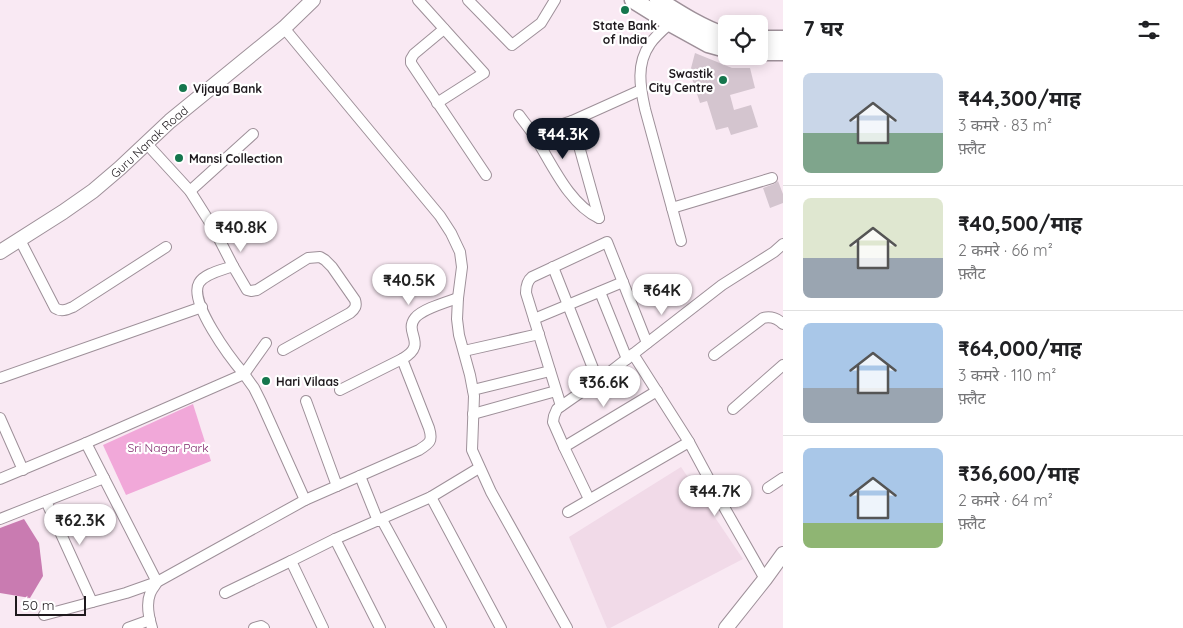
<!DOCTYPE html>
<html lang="hi">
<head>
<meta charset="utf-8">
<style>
  :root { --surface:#fff; --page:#f6f6f6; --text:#202124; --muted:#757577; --line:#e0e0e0; --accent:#111827 }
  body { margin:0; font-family:Quicksand,"Noto Sans Devanagari",sans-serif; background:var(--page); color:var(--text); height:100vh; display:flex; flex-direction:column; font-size:19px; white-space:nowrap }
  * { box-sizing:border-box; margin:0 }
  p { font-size:16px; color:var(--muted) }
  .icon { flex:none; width:28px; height:28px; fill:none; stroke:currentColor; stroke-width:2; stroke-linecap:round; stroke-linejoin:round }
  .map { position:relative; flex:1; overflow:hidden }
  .sheet { display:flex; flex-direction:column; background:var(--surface); width:400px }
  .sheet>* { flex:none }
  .tools { position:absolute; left:718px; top:15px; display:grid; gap:10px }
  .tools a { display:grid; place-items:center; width:50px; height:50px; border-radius:8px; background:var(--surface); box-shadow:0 2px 12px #0003; font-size:25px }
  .scale { position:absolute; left:15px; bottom:12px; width:71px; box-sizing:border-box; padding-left:5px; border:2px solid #1e191d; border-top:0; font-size:14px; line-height:18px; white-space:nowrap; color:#1e191d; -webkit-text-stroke:4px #fff; paint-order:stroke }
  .price { position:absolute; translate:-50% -42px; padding:0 11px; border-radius:18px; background:#fff; color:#222; font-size:16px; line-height:32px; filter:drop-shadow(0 1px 2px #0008) }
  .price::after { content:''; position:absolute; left:50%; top:30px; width:15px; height:11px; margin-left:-8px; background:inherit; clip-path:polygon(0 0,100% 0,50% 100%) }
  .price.selected { background:var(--accent); color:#fff }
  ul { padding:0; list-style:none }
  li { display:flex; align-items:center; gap:15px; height:125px; padding:0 20px }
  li+li { border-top:1px solid var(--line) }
  li span { display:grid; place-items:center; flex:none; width:140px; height:100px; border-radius:8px; color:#555 }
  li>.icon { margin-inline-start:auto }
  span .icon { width:60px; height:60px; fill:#fffc; stroke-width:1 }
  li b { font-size:21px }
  h2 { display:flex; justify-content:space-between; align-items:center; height:60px; padding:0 20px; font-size:21px }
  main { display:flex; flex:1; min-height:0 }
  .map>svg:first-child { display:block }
  .built { fill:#f1dae8 }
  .green { fill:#f1a8d9 }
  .water { fill:#c97bb1 }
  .building { fill:#d4c5cf }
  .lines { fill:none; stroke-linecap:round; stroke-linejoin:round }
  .street-casing { stroke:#9e9099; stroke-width:12 }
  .secondary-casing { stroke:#9e9099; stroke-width:16 }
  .primary-casing { stroke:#9e9099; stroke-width:19 }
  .street { stroke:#fff; stroke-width:10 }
  .secondary { stroke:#fff; stroke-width:14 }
  .primary { stroke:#fff; stroke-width:16 }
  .poi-dot { fill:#15764d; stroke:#fff; stroke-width:2 }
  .labels { text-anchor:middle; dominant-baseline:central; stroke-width:4.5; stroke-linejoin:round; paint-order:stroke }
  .poi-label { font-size:12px; font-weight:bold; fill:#1e191d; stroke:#fff; text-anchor:start }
  .street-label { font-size:12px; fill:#1e191d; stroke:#fff }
  .park-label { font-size:12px; fill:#7b1f65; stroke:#fff }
</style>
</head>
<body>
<main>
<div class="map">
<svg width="783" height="628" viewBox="0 0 783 628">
  <rect width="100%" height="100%" fill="#f9e9f3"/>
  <polygon class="built" points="681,467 743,559 610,628 607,628 569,537"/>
  <polygon class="green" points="193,404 211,461 126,495 103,445"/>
  <polygon class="water" points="24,519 39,543 43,576 30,598 0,593 0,528"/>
  <g class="building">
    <polygon points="695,53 732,68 750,68 755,88 730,95 734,110 751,105 758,127 731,135 728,127 716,130 707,101 700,103 690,72"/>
    <polygon points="778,181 783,194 783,203 770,208 763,188 774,184"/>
  </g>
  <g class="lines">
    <defs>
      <g id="street">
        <polyline points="418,0 484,73 437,103"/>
        <polyline points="468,0 512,45 541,23 555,0"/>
        <path d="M673,21C665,28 656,35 650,44C636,64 640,87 645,109L681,241"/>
        <polyline points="284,28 440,216 451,233 460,252 462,267 458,298 457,319 459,335 470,375 474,396 472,450 491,492 567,628"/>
        <polyline points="444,29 414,54 411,59 411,63 486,175"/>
        <path d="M519,115C524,122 530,129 535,137C552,164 569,204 599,218"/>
        <polyline points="572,121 599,218"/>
        <polyline points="534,134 572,121 641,90"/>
        <path d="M146,143L190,191L214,229L233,266C223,270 205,273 199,283C188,302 231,359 244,374L266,343"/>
        <polyline points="190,191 253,134"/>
        <polyline points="672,208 772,178"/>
        <path d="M20,240L55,308C61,312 66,310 73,307L166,247"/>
        <path d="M233,266L247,290L251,291L257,290L308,258L320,257L325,260L332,267L355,300C357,306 355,309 350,313L283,350"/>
        <polyline points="553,267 598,381"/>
        <polyline points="600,292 627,359"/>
        <polyline points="534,319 623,282"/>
        <polyline points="464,351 539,334"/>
        <polyline points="633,354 689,442 724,507 765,579"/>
        <path d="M714,355L763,318C771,316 777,318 783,324"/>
        <path d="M402,359C429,344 403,333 415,318C422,309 447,302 458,298"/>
        <polyline points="0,378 202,307"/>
        <polyline points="473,390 550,371"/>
        <polyline points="306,401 337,486"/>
        <path d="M561,406L526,293C526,286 527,281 532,277L607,242L647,343"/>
        <polyline points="733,409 783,365"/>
        <polyline points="473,414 556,391"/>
        <polyline points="0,418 23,470"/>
        <polyline points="564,447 657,391"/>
        <polyline points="360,476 378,521"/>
        <polyline points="0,479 86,443"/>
        <polyline points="768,488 783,478"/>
        <polyline points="431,497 501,628"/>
        <polyline points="589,499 564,447 553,422 554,416 557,409 610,372 722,285 774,252 783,244"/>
        <polyline points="46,501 92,602"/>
        <polyline points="568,512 689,442"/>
        <polyline points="0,519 104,478"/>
        <polyline points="382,520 441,628"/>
        <polyline points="335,539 380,628"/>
        <polyline points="225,593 291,561"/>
        <polyline points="44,615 126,593 157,582 86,443 244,374 254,388 261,402 305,500"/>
        <polyline points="128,628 150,620"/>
        <path d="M152,628C149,618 146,604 150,594C151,590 155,586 157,582L305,500L419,450C430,443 433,441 429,428L402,359L340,390"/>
        <polyline points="254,628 261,626 264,628"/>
        <polyline points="323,628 291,561 335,539 431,497 479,468"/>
      </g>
      <g id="secondary">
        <path id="s1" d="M0,252L63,212L93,191L120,168L170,121L284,28L313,0"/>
        <polyline points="726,628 765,579 783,554"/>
      </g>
      <g id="primary">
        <polyline points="633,0 670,23 708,44 726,49"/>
        <path d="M658,0C680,14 702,28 726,36"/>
        <polyline points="759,39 783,39"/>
        <polyline points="759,52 783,52"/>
      </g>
    </defs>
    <use href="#street" class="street-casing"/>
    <use href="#secondary" class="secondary-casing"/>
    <use href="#primary" class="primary-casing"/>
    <use href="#street" class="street"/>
    <use href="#secondary" class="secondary"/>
    <use href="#primary" class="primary"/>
  </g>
  <g class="poi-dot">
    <circle cx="625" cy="10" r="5"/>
    <circle cx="723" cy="80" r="5"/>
    <circle cx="183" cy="88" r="5"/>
    <circle cx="179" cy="158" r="5"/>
    <circle cx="266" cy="381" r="5"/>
  </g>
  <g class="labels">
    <g class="poi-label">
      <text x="625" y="25" text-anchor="middle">State Bank<tspan x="625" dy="14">of India</tspan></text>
      <text x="713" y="73" text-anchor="end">Swastik<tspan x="713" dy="14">City Centre</tspan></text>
      <text x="193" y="88">Vijaya Bank</text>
      <text x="189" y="158">Mansi Collection</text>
      <text x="276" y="381">Hari Vilaas</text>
    </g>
    <g class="street-label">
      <text stroke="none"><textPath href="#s1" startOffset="186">Guru Nanak Road</textPath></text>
    </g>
    <g class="park-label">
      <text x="168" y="447">Sri Nagar Park</text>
    </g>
  </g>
</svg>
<div class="tools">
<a><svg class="icon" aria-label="locate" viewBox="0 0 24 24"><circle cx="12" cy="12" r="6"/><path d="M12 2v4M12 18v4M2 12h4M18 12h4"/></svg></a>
</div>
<div class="scale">50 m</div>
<b class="price selected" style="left:563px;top:160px">₹44.3K</b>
<b class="price" style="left:241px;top:253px">₹40.8K</b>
<b class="price" style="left:409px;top:306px">₹40.5K</b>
<b class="price" style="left:662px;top:316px">₹64K</b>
<b class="price" style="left:604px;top:408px">₹36.6K</b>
<b class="price" style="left:715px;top:517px">₹44.7K</b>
<b class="price" style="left:80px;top:546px">₹62.3K</b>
</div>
<section class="sheet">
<h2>7 घर<svg class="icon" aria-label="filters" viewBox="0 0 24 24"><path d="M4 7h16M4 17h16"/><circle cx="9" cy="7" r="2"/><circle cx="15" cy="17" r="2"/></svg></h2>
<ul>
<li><span style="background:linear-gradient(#c9d6e8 60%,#7fa58c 0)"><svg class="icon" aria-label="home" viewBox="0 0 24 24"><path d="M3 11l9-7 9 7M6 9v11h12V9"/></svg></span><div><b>₹44,300/माह</b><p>3 कमरे · 83 m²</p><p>फ़्लैट</p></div></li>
<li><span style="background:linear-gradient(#dfe7d0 60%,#9aa5b1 0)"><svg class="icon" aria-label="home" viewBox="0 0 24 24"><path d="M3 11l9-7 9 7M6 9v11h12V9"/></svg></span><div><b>₹40,500/माह</b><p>2 कमरे · 66 m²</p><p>फ़्लैट</p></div></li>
<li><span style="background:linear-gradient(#a9c7e8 65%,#9aa5b1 0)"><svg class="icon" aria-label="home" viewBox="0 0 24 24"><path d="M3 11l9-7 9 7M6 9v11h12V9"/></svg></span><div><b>₹64,000/माह</b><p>3 कमरे · 110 m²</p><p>फ़्लैट</p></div></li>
<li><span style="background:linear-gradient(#a9c7e8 75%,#8fb573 0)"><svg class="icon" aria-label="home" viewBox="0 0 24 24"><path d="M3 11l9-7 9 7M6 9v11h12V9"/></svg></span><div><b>₹36,600/माह</b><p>2 कमरे · 64 m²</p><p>फ़्लैट</p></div></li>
</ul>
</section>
</main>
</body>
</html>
